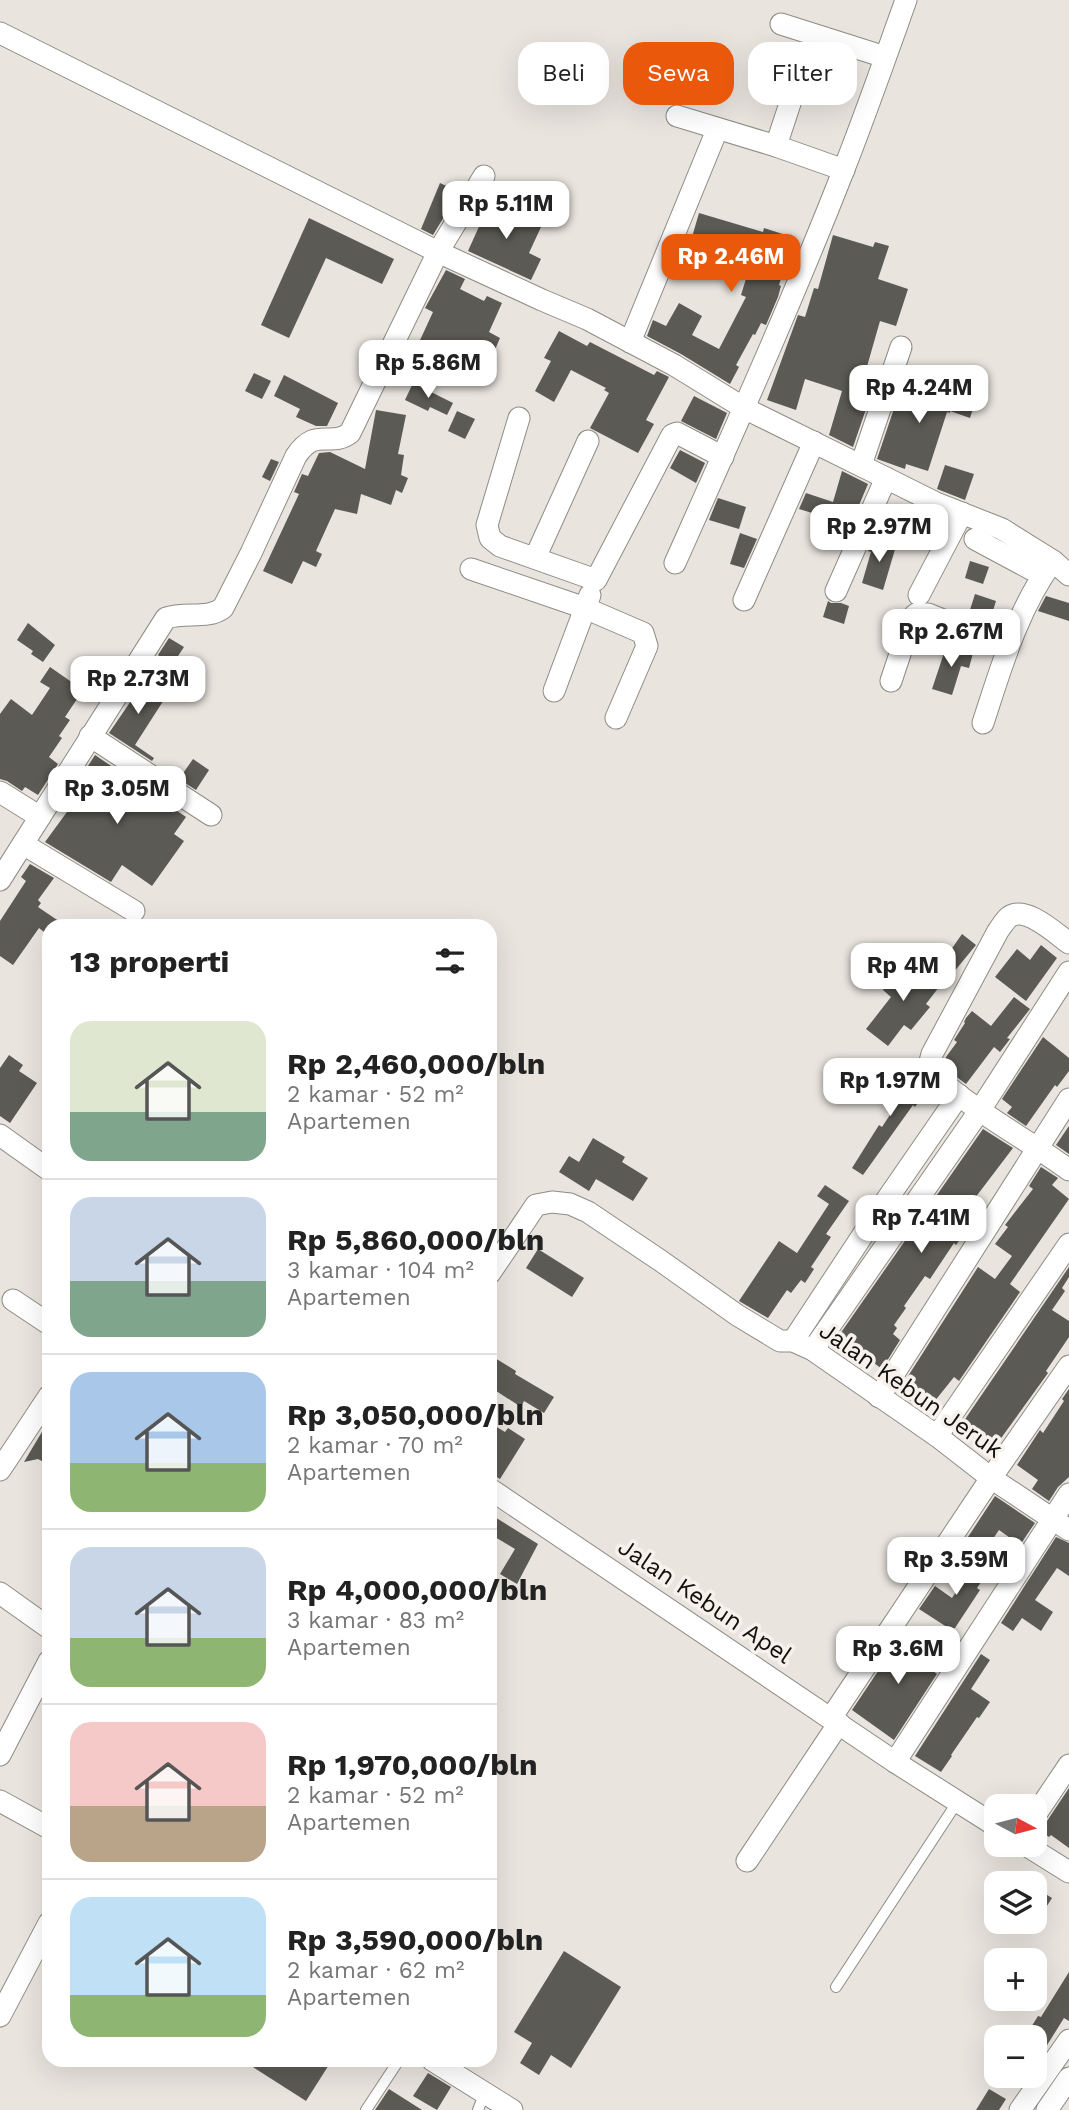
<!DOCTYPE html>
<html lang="id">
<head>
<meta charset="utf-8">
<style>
  :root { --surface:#fff; --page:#f2f2f2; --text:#222; --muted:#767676; --line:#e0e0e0; --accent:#ea580c }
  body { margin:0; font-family:"Work Sans",sans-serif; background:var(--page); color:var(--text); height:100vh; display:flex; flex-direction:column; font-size:26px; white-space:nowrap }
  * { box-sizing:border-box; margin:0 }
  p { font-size:23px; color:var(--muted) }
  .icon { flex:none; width:38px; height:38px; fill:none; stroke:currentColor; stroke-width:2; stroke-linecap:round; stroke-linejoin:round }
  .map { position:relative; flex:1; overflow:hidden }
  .details { position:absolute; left:42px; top:919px; width:455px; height:1148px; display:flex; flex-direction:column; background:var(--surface); border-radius:21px; box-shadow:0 7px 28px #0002 }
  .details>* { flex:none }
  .hud { position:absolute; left:518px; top:42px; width:444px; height:63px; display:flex; gap:14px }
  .needle { width:46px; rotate:97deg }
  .tools { position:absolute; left:984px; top:1794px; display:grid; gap:14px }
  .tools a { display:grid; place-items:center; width:63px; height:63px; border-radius:14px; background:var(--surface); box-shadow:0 7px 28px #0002; font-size:35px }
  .price { position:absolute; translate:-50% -60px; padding:0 16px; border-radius:14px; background:#fff; color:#222; font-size:23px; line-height:46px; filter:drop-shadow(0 2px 4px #0008) }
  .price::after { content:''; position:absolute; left:50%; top:42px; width:21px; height:16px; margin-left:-10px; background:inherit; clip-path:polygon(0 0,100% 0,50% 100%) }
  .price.selected { background:var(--accent); color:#fff }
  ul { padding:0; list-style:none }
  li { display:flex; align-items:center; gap:21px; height:175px; padding:0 28px }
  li+li { border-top:2px solid var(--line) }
  li span { display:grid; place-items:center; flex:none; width:196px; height:140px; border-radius:21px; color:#555 }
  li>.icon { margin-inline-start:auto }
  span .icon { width:84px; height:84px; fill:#fffc; stroke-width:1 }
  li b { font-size:30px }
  h2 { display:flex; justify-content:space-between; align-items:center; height:84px; padding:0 28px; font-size:30px }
  .chip { padding:0 24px; border-radius:21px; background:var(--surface); box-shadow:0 7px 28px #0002; font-size:24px; line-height:63px }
  .chip.selected { background:var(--accent); color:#fff }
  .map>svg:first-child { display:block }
  .building { fill:#5b5a54 }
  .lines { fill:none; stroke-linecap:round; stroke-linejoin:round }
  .lane-casing { stroke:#8f8b85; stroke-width:12 }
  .street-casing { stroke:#8f8b85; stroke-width:23 }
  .lane { stroke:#fff; stroke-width:10 }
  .street { stroke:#fff; stroke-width:21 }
  .labels { text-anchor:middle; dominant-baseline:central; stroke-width:7; stroke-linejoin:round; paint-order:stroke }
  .street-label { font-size:24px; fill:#13110f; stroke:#f7f1ec }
</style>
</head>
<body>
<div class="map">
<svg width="1069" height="2110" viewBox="0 0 1069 2110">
  <rect width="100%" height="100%" fill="#e9e4de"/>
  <g class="building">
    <polygon points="440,183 459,192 433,235 421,229"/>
    <polygon points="483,203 490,206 491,204 541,227 529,253 541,259 531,280 468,251 482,220 475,217"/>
    <polygon points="699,213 763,232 764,228 795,238 789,259 787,258 779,285 781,286 778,297 766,325 761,323 755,335 753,334 736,365 739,367 730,384 681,354 647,336 653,320 666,326 679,303 702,316 692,335 719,349 746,297 741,295 749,269 739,265 741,260 690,244"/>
    <polygon points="309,218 394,259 382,284 326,258 289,338 261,325"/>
    <polygon points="833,235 873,247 875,242 889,246 878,279 908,289 896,326 880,321 866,370 878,374 853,447 829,435 842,391 805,379 796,410 767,400 798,315 805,317 814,288 818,289"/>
    <polygon points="446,270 465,279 460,289 484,301 487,296 502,303 489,332 500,338 494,352 490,351 476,381 415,351 433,312 425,308"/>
    <polygon points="559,331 587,346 590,342 654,375 657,371 669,377 646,420 654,424 638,453 590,428 609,393 604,390 606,388 571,370 554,402 535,391 551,361 544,358"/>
    <polygon points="254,373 271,381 262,399 245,391"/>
    <polygon points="284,375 338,403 327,426 316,426 296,417 300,409 274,396"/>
    <polygon points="904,379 959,399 959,397 975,402 970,418 950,411 950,413 947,412 928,471 906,464 905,469 877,459"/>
    <polygon points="413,383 453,403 447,415 430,407 428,411 405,400"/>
    <polygon points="694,396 727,413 716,439 681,421"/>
    <polygon points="376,410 406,415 398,454 404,455 401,475 408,478 402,493 396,490 391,505 361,494 357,514 335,509 316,551 322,554 316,567 303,561 292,584 263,571 299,494 294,492 302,474 308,476 319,453 330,452 365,469"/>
    <polygon points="457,411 475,419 465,439 448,431"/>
    <polygon points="680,450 705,463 696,483 670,468"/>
    <polygon points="271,459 279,462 270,481 262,477"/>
    <polygon points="945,465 974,474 965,500 937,489"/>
    <polygon points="842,471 868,484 843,543 816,535 822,516 799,509 806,493 833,502"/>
    <polygon points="718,498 746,507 739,529 709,520"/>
    <polygon points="740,533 757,539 744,568 730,564"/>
    <polygon points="873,539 896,546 883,590 862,583 871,552 868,551"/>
    <polygon points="970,561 989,567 983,584 965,578"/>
    <polygon points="975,594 996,601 990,620 969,613"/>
    <polygon points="1046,596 1069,603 1069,621 1038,611"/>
    <polygon points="828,601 831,603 841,603 849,606 844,624 823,617"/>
    <polygon points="28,623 55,645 43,662 31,654 33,651 17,640"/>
    <polygon points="169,638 184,647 172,665 158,655"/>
    <polygon points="947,644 973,653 969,668 961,666 952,695 932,689"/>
    <polygon points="50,667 83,690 65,717 70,720 59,736 62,738 49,757 58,764 38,795 25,787 22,791 7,781 0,779 0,714 11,699 32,715 50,688 40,682"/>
    <polygon points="143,679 167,695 135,745 154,758 152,761 109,733 135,695 133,694"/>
    <polygon points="95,755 186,817 174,834 184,841 152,886 122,865 111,882 45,842 75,801 69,796"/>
    <polygon points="193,759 209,770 196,790 179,779"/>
    <polygon points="30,864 54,878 38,900 41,903 38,907 66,926 49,926 49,936 39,928 13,965 0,956 0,921 26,881 21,877"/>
    <polygon points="962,934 976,945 953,973 941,964"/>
    <polygon points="1041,945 1057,958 1026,1001 995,977 1017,949 1030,960"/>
    <polygon points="906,961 939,987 926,1004 930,1007 911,1030 904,1025 888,1046 866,1029 891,997 883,990"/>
    <polygon points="1014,997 1030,1009 1007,1038 1010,1039 1000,1052 994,1047 966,1084 942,1066 946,1057 957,1042 954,1040 965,1023 964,1022 966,1018 972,1011 991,1026"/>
    <polygon points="1043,1037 1069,1058 1069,1071 1057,1087 1055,1085 1026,1126 1007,1113 1012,1107 1002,1099"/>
    <polygon points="9,1055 23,1065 19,1071 37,1083 10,1123 0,1116 0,1068"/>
    <polygon points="893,1068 912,1081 910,1084 924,1094 915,1107 913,1105 863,1175 852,1168 879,1125 882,1127 901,1098 882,1085"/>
    <polygon points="1069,1126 1069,1154 1056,1145"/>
    <polygon points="983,1129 1013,1148 975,1198 982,1204 970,1220 972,1222 956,1245 954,1243 930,1279 925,1276 904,1306 906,1308 894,1325 897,1328 893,1334 900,1340 882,1369 874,1363 868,1372 842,1353 843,1351 833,1344"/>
    <polygon points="593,1138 625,1157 622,1162 648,1178 633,1201 596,1179 589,1191 559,1172 569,1156 579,1162"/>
    <polygon points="1041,1167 1058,1178 1052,1185 1069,1199 1010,1284 1020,1292 959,1381 954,1377 926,1412 907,1398 912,1392 903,1384 978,1267 995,1279 1012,1256 995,1244 1008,1227 1005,1225 1033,1189 1029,1186"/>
    <polygon points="825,1185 849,1201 826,1234 831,1237 811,1267 814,1269 805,1283 801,1280 791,1293 787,1290 768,1318 739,1301 779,1241 797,1253 829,1204 817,1196"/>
    <polygon points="538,1249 584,1278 572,1297 526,1268"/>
    <polygon points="1069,1267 1069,1277 1062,1288 1065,1291 1052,1310 1069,1321 1069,1337 1046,1371 1048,1373 994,1448 970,1431 968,1434 959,1428"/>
    <polygon points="490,1355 516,1371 515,1374 554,1397 544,1413 524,1401 521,1407 490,1387"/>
    <polygon points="1069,1389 1069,1477 1058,1487 1049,1501 1032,1489 1038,1480 1017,1465 1040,1430 1043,1433 1064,1401 1062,1399"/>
    <polygon points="49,1420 49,1465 38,1459 24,1462"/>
    <polygon points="490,1423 505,1432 508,1428 525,1439 500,1479 490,1473 490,1457 496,1447 490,1443"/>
    <polygon points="995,1496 1035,1523 1020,1545 999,1530 986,1549 968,1537"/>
    <polygon points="490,1514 538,1544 517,1584 500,1574 515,1549 490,1534"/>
    <polygon points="1056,1537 1069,1543 1069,1576 1057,1568 1035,1600 1053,1612 1041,1631 1022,1618 1013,1631 1001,1623"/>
    <polygon points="980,1555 993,1564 977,1588 980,1590 953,1631 919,1609 935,1586 952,1598"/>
    <polygon points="905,1631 939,1654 929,1668 937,1674 894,1740 852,1710"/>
    <polygon points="981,1654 990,1660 971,1689 990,1702 979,1718 977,1717 951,1755 952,1756 941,1772 915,1756"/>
    <polygon points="1069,1788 1069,1848 1051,1835 1049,1837 1038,1829 1045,1824"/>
    <polygon points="1034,1887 1052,1898 1034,1926"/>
    <polygon points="564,1951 621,1987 571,2068 551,2055 539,2075 520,2063 532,2043 514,2032"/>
    <polygon points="1069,1972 1069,2021 1064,2018 1034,2066 1034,2037 1025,2037 1038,2016 1041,2017"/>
    <polygon points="242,2060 332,2060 306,2101"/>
    <polygon points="428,2073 451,2087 437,2110 413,2096"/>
    <polygon points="389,2089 422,2110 375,2110"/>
    <polygon points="989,2089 1006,2099 999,2110 976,2110"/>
  </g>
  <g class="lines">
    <defs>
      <g id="lane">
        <polyline points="836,1987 958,1801"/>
        <polyline points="366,2110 399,2060"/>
        <polyline points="478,2110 485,2092"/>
      </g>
      <g id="street">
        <polyline points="781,24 885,57"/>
        <polyline points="0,33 438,252 542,300 587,319 674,365 744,408 886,478 936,503 1002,529 1053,561 1069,575"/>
        <polyline points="677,116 776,146 799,76"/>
        <polyline points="776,146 844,170"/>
        <polyline points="630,342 717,130"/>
        <polyline points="519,418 487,525 490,538 500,546 596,580 672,435 677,433 723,457"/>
        <polyline points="861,465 901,347"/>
        <polyline points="975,539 1042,575"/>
        <polyline points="535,558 588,441"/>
        <path d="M675,563C733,433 792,302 844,169C866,113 886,56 906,0"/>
        <polyline points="471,569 585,608 643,633 647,646 616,718"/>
        <polyline points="836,591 886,478"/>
        <polyline points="919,595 962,513"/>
        <polyline points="744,600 814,442"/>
        <polyline points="891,681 912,618 916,614 928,614 1008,646"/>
        <polyline points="554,691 590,595"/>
        <path d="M983,723C1001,668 1018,608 1053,561"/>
        <polyline points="90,736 211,815"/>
        <polyline points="0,792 40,817"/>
        <polyline points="23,844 134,911"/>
        <path d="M0,880L166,618C185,611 207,620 223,608L251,553L296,456C316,426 330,448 350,433L438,252L484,176"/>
        <path d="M1069,943C1056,934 1026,905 1009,917C1005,920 1001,927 998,931L932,1054L928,1069C934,1079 944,1083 952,1090C989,1120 1031,1142 1069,1170"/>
        <polyline points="0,1135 49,1170"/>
        <polyline points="490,1273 536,1205 552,1202 570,1204 588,1212 661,1261 737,1315 780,1341 793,1341 813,1350 937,1436 991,1478 1069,1530"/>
        <polyline points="13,1300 49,1324"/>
        <polyline points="793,1341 874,1218 959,1095"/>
        <polyline points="813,1350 980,1110 1069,972"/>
        <polyline points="879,1397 1069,1099"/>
        <polyline points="937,1436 1069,1244"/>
        <polyline points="0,1470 49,1396"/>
        <polyline points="490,1489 895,1762 996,1826"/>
        <polyline points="0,1593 49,1628"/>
        <polyline points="831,1718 991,1478 1069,1366"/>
        <polyline points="0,1755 49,1661"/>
        <polyline points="895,1762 1069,1494"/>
        <polyline points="0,1801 49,1828"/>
        <polyline points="1034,1817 1069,1765"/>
        <polyline points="1024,1844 1069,1872"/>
        <polyline points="747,1861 839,1723"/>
        <polyline points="0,2016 49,1923"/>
        <polyline points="432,2060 512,2110"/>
        <polyline points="1020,2110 1069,2040"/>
        <polyline points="1047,2110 1069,2078"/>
      </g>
    </defs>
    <use href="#lane" class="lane-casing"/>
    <use href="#street" class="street-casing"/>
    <use href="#lane" class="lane"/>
    <use href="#street" class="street"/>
  </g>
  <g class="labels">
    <g class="street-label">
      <text transform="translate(911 1390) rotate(35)">Jalan Kebun Jeruk</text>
      <text transform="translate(705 1601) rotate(34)">Jalan Kebun Apel</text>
    </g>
  </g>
</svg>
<div class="tools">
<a><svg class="needle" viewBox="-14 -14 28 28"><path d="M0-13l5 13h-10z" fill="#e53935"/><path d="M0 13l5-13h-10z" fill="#767676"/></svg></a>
<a><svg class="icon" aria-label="layers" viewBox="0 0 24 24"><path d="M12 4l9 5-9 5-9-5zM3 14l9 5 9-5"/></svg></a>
<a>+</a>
<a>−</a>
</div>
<b class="price" style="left:506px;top:241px">Rp 5.11M</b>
<b class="price selected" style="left:731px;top:294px">Rp 2.46M</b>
<b class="price" style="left:428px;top:400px">Rp 5.86M</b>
<b class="price" style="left:919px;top:425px">Rp 4.24M</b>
<b class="price" style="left:879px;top:564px">Rp 2.97M</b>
<b class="price" style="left:951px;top:669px">Rp 2.67M</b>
<b class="price" style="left:138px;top:716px">Rp 2.73M</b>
<b class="price" style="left:117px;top:826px">Rp 3.05M</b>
<b class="price" style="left:903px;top:1003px">Rp 4M</b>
<b class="price" style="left:890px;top:1118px">Rp 1.97M</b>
<b class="price" style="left:921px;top:1255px">Rp 7.41M</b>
<b class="price" style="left:956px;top:1597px">Rp 3.59M</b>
<b class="price" style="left:898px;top:1686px">Rp 3.6M</b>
<div class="hud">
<a class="chip">Beli</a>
<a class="chip selected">Sewa</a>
<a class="chip">Filter</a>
</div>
<section class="details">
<h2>13 properti<svg class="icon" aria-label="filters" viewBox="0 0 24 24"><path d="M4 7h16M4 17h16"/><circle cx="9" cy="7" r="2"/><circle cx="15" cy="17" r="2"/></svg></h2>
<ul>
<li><span style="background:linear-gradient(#dfe7d0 65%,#7fa58c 0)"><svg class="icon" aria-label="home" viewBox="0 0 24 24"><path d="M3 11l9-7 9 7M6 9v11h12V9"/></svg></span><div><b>Rp 2,460,000/bln</b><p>2 kamar · 52 m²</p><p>Apartemen</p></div></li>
<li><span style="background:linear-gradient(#c9d6e8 60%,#7fa58c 0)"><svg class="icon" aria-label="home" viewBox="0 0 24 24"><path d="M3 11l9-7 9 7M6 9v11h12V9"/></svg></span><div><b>Rp 5,860,000/bln</b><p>3 kamar · 104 m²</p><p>Apartemen</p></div></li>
<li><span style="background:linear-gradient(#a9c7e8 65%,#8fb573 0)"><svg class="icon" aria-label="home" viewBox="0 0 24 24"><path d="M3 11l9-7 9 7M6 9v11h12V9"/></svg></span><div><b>Rp 3,050,000/bln</b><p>2 kamar · 70 m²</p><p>Apartemen</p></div></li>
<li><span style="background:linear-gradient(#c9d6e8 65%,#8fb573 0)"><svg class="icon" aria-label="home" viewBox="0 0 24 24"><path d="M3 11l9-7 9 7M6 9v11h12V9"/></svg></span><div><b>Rp 4,000,000/bln</b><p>3 kamar · 83 m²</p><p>Apartemen</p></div></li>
<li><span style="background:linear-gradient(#f6c9c9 60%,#b9a48a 0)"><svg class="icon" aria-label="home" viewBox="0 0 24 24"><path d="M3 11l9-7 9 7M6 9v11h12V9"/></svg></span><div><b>Rp 1,970,000/bln</b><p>2 kamar · 52 m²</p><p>Apartemen</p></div></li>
<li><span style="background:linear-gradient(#bfe0f5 70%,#8fb573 0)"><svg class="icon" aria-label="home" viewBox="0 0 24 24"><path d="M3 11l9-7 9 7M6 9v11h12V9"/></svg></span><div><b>Rp 3,590,000/bln</b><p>2 kamar · 62 m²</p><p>Apartemen</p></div></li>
</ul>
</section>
</div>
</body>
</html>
